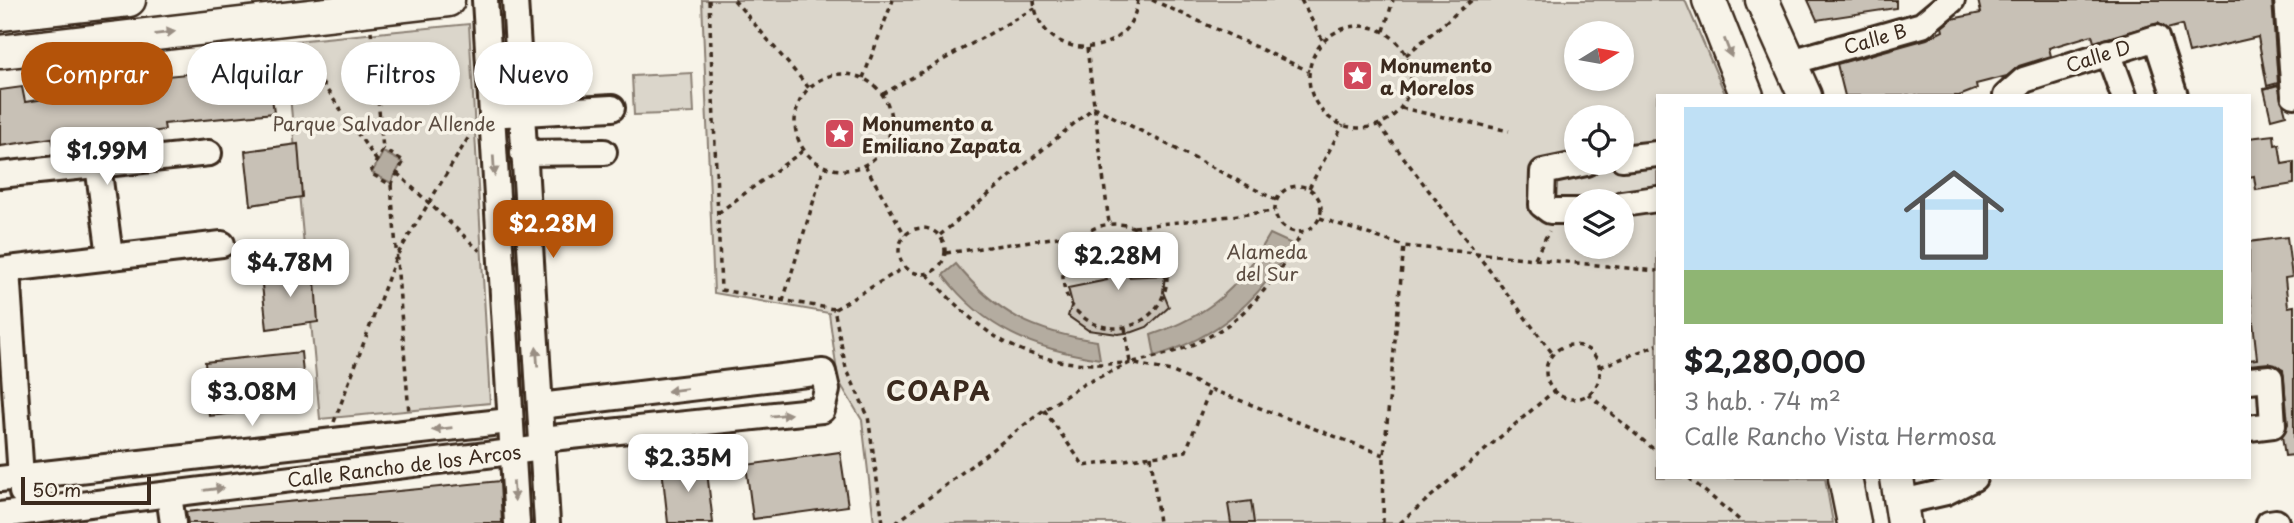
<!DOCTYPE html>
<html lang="es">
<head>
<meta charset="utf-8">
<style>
  :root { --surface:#fff; --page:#f2f2f2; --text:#202124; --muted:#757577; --line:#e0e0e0; --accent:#b45309 }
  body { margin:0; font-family:"Playpen Sans",sans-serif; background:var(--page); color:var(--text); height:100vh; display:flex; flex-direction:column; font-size:26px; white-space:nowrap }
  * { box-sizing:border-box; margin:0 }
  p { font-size:23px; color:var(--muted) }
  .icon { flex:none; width:38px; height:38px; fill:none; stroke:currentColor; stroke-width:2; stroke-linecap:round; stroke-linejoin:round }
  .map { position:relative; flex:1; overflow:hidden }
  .sheet { position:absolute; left:1656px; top:94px; width:595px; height:385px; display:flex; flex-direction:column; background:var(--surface); border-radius:0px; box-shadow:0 4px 10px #0003 }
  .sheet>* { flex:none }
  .top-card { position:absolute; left:21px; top:42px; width:665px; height:63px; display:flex; gap:14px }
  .needle { width:46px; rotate:79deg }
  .controls { position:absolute; left:1564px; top:21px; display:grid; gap:14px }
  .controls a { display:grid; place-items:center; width:70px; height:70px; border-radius:50%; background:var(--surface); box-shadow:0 4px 10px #0003; font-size:35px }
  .scale { position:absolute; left:21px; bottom:18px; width:130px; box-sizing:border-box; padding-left:7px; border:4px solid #3b2a1e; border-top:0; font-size:19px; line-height:24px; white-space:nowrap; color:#3b2a1e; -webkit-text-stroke:5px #f7f3e8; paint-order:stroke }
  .price { position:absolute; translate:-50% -60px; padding:0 16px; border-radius:14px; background:#fff; color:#222; font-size:23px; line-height:46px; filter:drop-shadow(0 2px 4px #0008) }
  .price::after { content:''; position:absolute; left:50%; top:42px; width:21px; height:16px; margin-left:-10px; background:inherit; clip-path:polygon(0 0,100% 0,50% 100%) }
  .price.current { background:var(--accent); color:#fff }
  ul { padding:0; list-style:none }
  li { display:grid; align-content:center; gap:14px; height:371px; padding:0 28px }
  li+li { border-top:2px solid var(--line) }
  li span { display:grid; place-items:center; height:217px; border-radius:0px; color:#555 }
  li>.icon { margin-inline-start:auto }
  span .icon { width:126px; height:126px; fill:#fffc; stroke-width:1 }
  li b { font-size:30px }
  .chip { padding:0 24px; border-radius:32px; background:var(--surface); box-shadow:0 4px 10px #0003; font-size:24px; line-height:63px }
  .chip.current { background:var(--accent); color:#fff }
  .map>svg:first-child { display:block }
  .green { fill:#dbd6cb; stroke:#8b8074; stroke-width:2; fill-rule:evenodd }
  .water { fill:#b4aca0; stroke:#84786c; stroke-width:2 }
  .building { fill:#c8c1b6; stroke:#3b2a1e; stroke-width:2 }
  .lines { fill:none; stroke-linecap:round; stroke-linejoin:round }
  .minor-casing { stroke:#3b2a1e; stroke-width:30 }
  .major-casing { stroke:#3b2a1e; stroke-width:37 }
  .path { stroke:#3b2a1e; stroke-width:3.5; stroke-dasharray:5 5; stroke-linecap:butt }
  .minor { stroke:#f7f3e8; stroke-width:24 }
  .major { stroke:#f7f3e8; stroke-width:32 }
  .oneway { fill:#998e83 }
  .labels { text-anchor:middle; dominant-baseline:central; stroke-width:7; stroke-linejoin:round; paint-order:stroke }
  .street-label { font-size:19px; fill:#3b2a1e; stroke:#f7f3e8 }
  .poi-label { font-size:19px; font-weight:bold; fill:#3b2a1e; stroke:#f7f3e8; text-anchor:start }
  .park-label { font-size:19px; fill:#5b4c41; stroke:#f7f3e8 }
  .district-label { font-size:26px; font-weight:bold; letter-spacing:2px; fill:#3b2a1e; stroke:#f7f3e8 }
</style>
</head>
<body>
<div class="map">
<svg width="2294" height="523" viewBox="0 0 2294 523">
  <rect width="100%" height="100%" fill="#f7f3e8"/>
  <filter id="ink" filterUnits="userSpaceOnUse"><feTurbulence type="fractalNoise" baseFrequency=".0143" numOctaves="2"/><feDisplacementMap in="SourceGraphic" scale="14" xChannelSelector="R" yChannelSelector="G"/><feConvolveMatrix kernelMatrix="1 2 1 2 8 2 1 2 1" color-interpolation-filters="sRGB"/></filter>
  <g filter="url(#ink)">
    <g class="green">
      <path d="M702,0H1685L1726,96H1657V478H1825L1833,523H874L862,420L838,380L829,313L714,293ZM1577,33H1622V79H1577ZM1577,117H1622V163H1577ZM1577,201H1622V247H1577Z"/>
      <polygon points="469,24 490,403 320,419 285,42"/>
      <polygon points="692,73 694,113 634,115 632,76"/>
    </g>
    <g class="water">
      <polygon points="383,152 402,162 391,183 372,173"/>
      <path d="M1270,234L1292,244C1259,301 1218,337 1155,356L1151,335C1210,315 1240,288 1270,234Z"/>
      <path d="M956,264C997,314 1034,332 1097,341L1100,359C1033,349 985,330 943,275Z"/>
    </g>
    <g class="building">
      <polygon points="1808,0 1896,0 1896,8 1817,20"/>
      <polygon points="1978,0 2272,0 2278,83 2267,86 2258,37 2189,53 2182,25 2167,29 2158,23 2094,42 2092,35 2049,48 2051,56 2019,66 2007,76 1976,84 1977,89 1959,96 1845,96 1837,64 1927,39 1943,31 1942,27 1952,19 1981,13"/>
      <polygon points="268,66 274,113 164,124 165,130 54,146 52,138 0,146 0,90 22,87 25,102 95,91 94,84 157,75 157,77"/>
      <polygon points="2278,85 2286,115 2271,119 2264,89"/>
      <polygon points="2274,135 2275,145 2279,144 2282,164 2294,162 2294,184 2256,190 2254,176 2249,177 2249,138"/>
      <polygon points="298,144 302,197 251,205 245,151"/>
      <polygon points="1124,233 1140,251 1129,277 1165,275 1163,292 1169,307 1147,327 1133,332 1118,334 1088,330 1068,316 1072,303 1068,288 1107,280 1091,257 1099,237"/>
      <polygon points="2287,237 2292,277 2285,278 2288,307 2294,306 2294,455 2285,456 2282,436 2288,424 2283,370 2269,363 2249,365 2249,360 2257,359 2249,285 2249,242"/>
      <polygon points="314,268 318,322 267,329 261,276"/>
      <polygon points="301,352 306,406 209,416 205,362"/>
      <polygon points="840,452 848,506 753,519 746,465"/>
      <polygon points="706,463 713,523 668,523 662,468"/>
      <polygon points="500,481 502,523 188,523 186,512"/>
      <polygon points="1251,501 1254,523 1231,523 1228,504"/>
    </g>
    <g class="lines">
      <defs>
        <g id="minor">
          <polyline points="485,0 517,523"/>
          <polyline points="515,0 547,523"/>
          <polyline points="2287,0 2294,95"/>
          <polyline points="2108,52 2124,96"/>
          <polyline points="1791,62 1922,25 1952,0"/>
          <polyline points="2006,96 2024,80 2156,38 2175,96"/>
          <polyline points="505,114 612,108"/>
          <polyline points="523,153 604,152"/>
          <polyline points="1622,158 1657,154"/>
          <polyline points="98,165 110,256"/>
          <polyline points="0,175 209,153"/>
          <polyline points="1622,204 1657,199"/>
          <polyline points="1577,211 1550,211 1542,205 1543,172 1586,163"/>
          <polyline points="0,270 222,244"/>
          <polyline points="7,270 22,492"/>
          <polyline points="2249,380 2270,378 2273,425 2249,428"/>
          <polyline points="540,406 823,372 827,390 822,410 542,439"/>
          <polyline points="0,479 509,421"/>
          <polyline points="169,495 173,523"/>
          <polyline points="1902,502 1946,492 1974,478"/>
          <polyline points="0,515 543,448"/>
          <polyline points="2269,523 2276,522"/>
        </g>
        <g id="major">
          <polyline points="1709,0 1747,96"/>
          <polyline points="1762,0 1805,96"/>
          <polyline points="0,14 129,0"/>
          <polyline points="0,52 448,0"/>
          <polyline points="1845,478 1854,523"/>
          <polyline points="1897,478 1904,523"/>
        </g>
      </defs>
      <use href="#minor" class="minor-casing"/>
      <use href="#major" class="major-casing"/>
      <g class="path">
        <polyline points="709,0 721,290 834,309 846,368 868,416 883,523"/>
        <polyline points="734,0 809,88"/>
        <path d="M1034,0C1038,62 1130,64 1138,0"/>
        <polyline points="1152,0 1309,71"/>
        <polyline points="1301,0 1323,41"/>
        <circle cx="1360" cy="77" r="51"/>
        <polyline points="371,31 383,149 370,173 391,185 404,161 383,149"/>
        <polyline points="1384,31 1393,0"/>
        <polyline points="293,42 377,161"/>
        <polyline points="1087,48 1109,223"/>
        <polyline points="1406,55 1472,0"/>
        <circle cx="843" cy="122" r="48"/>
        <polyline points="863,78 893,0"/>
        <polyline points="883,94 1035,8"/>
        <polyline points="1401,108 1509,131"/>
        <polyline points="1379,125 1553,354"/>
        <polyline points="865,165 905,235"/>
        <polyline points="397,173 480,251"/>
        <polyline points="391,185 409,413"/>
        <circle cx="1298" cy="209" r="23"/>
        <polyline points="1309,188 1343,125"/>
        <polyline points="718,213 804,150"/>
        <polyline points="1320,218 1404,246 1657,271"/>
        <circle cx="1115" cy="276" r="52"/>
        <polyline points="1134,227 1274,211"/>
        <circle cx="922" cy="251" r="23"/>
        <polyline points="940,235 1094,107 1276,200"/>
        <polyline points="946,253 1080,234"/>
        <polyline points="1535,258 1549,231"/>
        <path d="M927,274C987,342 1032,370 1125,363"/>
        <polyline points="783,301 824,167"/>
        <polyline points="835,309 905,267"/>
        <polyline points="1125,327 1130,363"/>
        <circle cx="1573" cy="372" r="27"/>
        <path d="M1133,362C1220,346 1260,308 1302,233"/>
        <polyline points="1600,367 1657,345"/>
        <polyline points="1588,394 1657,452"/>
        <polyline points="1044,410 1084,466 1186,451 1210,389"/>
        <polyline points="334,422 396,257 473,130"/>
        <polyline points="1151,456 1159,523"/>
        <polyline points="1689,478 1743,523"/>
        <polyline points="896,523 1044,410 1084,384 1130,363 1171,371 1210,389 1384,455"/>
        <polyline points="1383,523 1384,455 1404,246"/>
        <polyline points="1400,523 1554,391"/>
      </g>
      <use href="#minor" class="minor"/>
      <use href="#major" class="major"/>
    </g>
    <defs><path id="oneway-solid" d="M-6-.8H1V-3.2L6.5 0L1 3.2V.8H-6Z" transform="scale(1.75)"/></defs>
    <g class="oneway">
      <use href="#oneway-solid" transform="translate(165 33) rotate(-7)"/>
      <use href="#oneway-solid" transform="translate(1728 48) rotate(69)"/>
      <use href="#oneway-solid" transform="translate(494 166) rotate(86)"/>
      <use href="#oneway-solid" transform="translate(537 357) rotate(-94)"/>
      <use href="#oneway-solid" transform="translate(677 390) rotate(173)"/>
      <use href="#oneway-solid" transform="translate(781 415) rotate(-6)"/>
      <use href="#oneway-solid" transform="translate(442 429) rotate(173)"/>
      <use href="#oneway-solid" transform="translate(214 489) rotate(-8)"/>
      <use href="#oneway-solid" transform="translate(514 491) rotate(86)"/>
    </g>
  </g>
  <defs>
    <symbol id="sight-square" viewBox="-11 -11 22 22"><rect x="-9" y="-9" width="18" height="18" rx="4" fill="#d1495b" stroke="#f7f3e8"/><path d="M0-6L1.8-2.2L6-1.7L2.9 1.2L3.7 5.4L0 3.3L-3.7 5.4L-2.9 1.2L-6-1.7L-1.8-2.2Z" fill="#fff"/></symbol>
  </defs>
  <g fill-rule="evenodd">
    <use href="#sight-square" x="1340" y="58" width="35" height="35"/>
    <use href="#sight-square" x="822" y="116" width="35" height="35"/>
  </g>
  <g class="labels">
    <g class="street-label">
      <text transform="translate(1875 38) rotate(-16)">Calle B</text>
      <text transform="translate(2098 55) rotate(-18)">Calle D</text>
      <text transform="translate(404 465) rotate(-7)">Calle Rancho de los Arcos</text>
    </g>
    <g class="poi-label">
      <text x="1380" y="65">Monumento<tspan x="1380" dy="22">a Morelos</tspan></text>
      <text x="862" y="123">Monumento a<tspan x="862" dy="22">Emiliano Zapata</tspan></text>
    </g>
    <g class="park-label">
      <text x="384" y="123">Parque Salvador Allende</text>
      <text x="1267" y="251">Alameda<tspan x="1267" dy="22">del Sur</tspan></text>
    </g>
    <g class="district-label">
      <text x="939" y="390">COAPA</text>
    </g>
  </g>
</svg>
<div class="controls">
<a><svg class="needle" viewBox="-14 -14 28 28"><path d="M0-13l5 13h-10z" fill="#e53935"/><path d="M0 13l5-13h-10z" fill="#757577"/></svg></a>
<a><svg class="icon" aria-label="locate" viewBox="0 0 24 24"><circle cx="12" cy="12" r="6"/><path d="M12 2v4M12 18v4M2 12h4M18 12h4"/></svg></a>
<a><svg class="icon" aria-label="layers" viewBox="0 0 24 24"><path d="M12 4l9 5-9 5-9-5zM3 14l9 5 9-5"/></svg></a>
</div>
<div class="scale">50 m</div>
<b class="price" style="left:107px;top:187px">$1.99M</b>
<b class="price current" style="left:553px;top:260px">$2.28M</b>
<b class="price" style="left:1118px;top:292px">$2.28M</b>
<b class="price" style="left:290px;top:299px">$4.78M</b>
<b class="price" style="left:252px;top:428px">$3.08M</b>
<b class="price" style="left:688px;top:494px">$2.35M</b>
<div class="top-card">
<a class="chip current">Comprar</a>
<a class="chip">Alquilar</a>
<a class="chip">Filtros</a>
<a class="chip">Nuevo</a>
</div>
<section class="sheet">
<ul>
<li><span style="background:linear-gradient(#bfe0f5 75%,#8fb573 0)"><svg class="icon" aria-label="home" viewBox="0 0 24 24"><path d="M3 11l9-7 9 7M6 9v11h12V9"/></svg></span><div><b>$2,280,000</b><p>3 hab. · 74 m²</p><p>Calle Rancho Vista Hermosa</p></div></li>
</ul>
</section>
</div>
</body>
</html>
